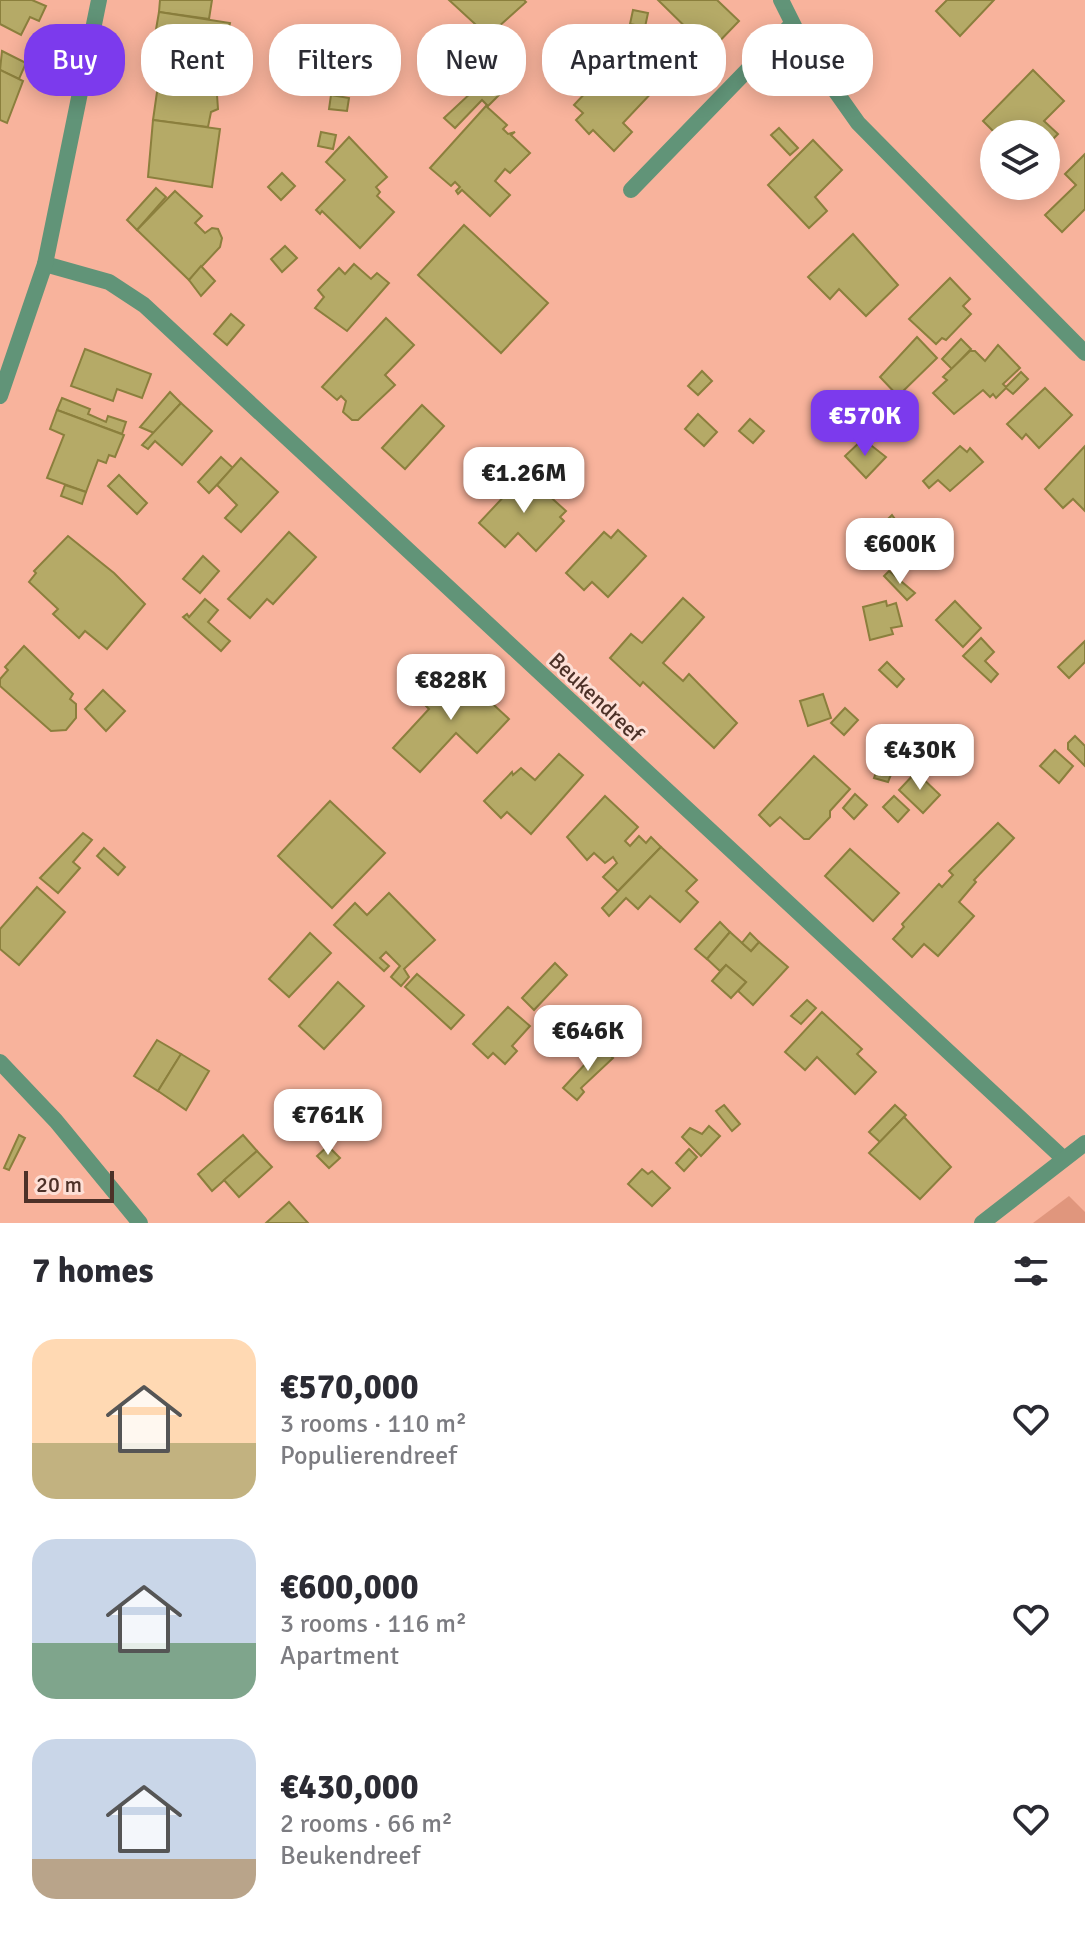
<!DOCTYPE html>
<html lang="en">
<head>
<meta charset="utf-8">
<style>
  :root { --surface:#fff; --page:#f2f2f3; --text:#2b2b33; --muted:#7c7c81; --accent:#7c3aed }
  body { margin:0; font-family:Signika,sans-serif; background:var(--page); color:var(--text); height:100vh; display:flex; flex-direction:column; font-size:30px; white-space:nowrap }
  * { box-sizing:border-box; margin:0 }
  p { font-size:26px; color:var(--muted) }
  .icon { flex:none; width:44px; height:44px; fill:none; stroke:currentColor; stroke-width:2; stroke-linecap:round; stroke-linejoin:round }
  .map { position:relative; height:1223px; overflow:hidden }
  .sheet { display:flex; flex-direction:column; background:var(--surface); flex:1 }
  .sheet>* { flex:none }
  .top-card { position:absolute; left:24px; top:24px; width:1038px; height:72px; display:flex; gap:16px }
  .controls { position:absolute; left:980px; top:120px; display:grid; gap:16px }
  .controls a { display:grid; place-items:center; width:80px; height:80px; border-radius:50%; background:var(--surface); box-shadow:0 4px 20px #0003; font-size:40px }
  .scale { position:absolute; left:24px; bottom:20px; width:90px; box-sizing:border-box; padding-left:8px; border:4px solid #4d3128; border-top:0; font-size:22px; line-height:28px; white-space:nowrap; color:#4d3128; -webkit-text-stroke:6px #fddfd6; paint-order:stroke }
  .price { position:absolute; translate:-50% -68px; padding:0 18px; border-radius:16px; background:#fff; color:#222; font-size:26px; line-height:52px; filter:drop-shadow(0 2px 4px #0008) }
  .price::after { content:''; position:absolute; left:50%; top:48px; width:24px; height:18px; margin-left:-12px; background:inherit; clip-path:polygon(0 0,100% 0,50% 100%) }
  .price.on { background:var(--accent); color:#fff }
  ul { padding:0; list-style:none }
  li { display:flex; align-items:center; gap:24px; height:200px; padding:0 32px }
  li span { display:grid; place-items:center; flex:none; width:224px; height:160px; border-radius:24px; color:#555 }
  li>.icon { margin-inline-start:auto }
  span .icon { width:96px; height:96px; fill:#fffc; stroke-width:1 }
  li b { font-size:34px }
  h2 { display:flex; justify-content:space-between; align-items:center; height:96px; padding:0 32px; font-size:34px }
  .tag { padding:0 28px; border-radius:32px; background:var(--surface); box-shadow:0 4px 20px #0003; font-size:28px; line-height:72px }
  .tag.on { background:var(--accent); color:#fff }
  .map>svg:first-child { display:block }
  .green { fill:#e0967d }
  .building { fill:#b5aa67; stroke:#8b7f3d; stroke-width:2 }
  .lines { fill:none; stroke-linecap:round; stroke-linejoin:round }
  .service { stroke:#619478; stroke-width:16 }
  .minor { stroke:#619478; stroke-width:16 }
  .labels { text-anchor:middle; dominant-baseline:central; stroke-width:6; stroke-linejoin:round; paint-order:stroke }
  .street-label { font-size:22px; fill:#4d3128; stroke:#fddfd6 }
</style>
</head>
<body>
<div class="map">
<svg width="1085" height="1223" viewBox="0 0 1085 1223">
  <rect width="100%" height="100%" fill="#f8b39c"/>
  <polygon class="green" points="1069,1196 1085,1212 1085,1223 1033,1223"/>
  <g class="building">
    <polygon points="0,0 32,0 46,6 39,21 30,17 21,35 0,24"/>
    <polygon points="160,0 212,0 209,19 159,12"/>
    <polygon points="449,0 524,0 526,2 488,36"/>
    <polygon points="658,0 717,0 739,21 710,51"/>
    <polygon points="947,0 994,0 960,36 936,11"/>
    <polygon points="633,10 648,13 645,27 630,24"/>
    <polygon points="159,12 230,23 222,61 153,47"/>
    <polygon points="693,34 710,51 701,60 685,44"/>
    <polygon points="635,41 669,72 659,82 626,50"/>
    <polygon points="343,44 396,52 394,68 340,64"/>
    <polygon points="2,51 26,63 19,79 0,70"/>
    <polygon points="622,54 657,87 623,123 632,132 614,151 593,130 589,134 576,120 583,113 574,105"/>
    <polygon points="203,59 225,63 223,76 201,72"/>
    <polygon points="0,70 23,81 7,123 0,120"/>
    <polygon points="1033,70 1064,101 1044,121 1058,134 1046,146 1046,134 996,134 983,121"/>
    <polygon points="489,76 504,90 488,106 482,100 455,128 444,118"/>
    <polygon points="158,85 217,95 218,109 211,112 208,127 153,120"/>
    <polygon points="331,95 349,98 347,111 329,109"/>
    <polygon points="486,106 507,125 503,129 508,134 515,132 511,135 530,153 510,173 505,169 495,181 510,195 490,216 462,190 458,194 456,191 460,187 455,182 451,186 430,168"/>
    <polygon points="153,120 220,129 212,187 148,177"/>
    <polygon points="779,128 798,148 790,155 771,135"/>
    <polygon points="321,132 336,135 333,149 318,146"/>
    <polygon points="349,137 387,177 376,187 380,192 377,196 394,212 360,248 322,211 320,214 316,210 345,180 326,162"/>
    <polygon points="813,140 842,170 815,197 827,211 809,228 768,185"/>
    <polygon points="1085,154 1085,209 1062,232 1045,215 1076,185 1065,174"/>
    <polygon points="282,173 295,186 281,200 268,187"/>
    <polygon points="156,188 166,197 137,230 127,220"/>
    <polygon points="175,191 202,216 195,223 205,233 212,228 218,229 222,238 220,247 189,280 137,230"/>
    <polygon points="464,225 548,303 501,353 418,275"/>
    <polygon points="853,234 898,285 866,316 839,289 830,299 808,277"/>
    <polygon points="285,246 297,258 282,272 271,259"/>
    <polygon points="354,264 371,279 377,273 389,283 347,331 315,308 324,297 318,290 339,268 345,274"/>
    <polygon points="201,266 215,281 201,296 189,280"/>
    <polygon points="950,278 970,299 963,306 971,314 946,340 942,338 936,344 909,319"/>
    <polygon points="231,314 244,325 227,345 214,334"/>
    <polygon points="386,318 414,345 385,375 395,385 358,420 352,420 343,412 346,401 341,396 337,400 322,387"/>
    <polygon points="917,337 937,358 898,396 880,377"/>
    <polygon points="961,339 971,349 952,369 942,359"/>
    <polygon points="998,345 1020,368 1003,384 1006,387 1021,372 1028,379 1013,394 1006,388 996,398 993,394 990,397 983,390 954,414 933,393 947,380 943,377 970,351 975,351 985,361"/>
    <polygon points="85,349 151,374 142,398 117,389 113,401 71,386"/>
    <polygon points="702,371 712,381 698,395 688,386"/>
    <polygon points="1045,388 1072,415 1039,448 1026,434 1022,439 1007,424"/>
    <polygon points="170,392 181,403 154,433 140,427"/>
    <polygon points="62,398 90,409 88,414 106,422 108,416 126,422 122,434 57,410"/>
    <polygon points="181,403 212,431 182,465 155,441 148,449 142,445"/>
    <polygon points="422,405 444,426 405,469 382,448"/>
    <polygon points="57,410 124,435 115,457 109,455 106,463 98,460 86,492 47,478 64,435 50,429"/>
    <polygon points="698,414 717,432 704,446 685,429"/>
    <polygon points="750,419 764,431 753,443 739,431"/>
    <polygon points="863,439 886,457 866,478 845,456"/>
    <polygon points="960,446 967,452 970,448 983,462 950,491 938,480 929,488 923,481"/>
    <polygon points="1085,446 1085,511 1073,499 1063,508 1045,489"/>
    <polygon points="221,457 233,468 209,493 198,482"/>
    <polygon points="241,458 278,492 241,532 225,518 237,505 217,485"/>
    <polygon points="525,474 566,511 560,517 564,521 536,551 518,533 505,547 479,523"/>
    <polygon points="119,475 147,503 137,514 108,486"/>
    <polygon points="65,485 86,492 82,504 61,496"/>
    <polygon points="892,515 901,527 906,524 914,538 870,563 857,549"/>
    <polygon points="618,530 646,556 608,597 592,582 584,590 566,573 604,532 611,538"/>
    <polygon points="289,532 316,557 273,604 267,599 250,618 228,599"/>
    <polygon points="68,536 114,573 145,604 107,649 85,631 79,638 53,614 58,609 29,582 36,573 34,571"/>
    <polygon points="203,556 219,571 200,593 183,579"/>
    <polygon points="889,571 915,593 907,600 884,576"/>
    <polygon points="683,598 704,617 663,663 683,681 689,674 737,723 714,748 643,682 640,686 610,658 631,634 642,643"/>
    <polygon points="205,599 218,610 208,622 230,641 221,651 183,617 187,614 189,617"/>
    <polygon points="886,601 887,606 896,603 902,626 891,628 893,634 870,640 863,607"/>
    <polygon points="955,601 981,628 963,647 936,620"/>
    <polygon points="981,638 994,652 985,661 998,674 991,682 963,656"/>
    <polygon points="1085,641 1085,662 1069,678 1058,667"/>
    <polygon points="24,646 73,694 70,699 76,704 76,718 66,730 51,731 0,686 0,679 8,670 5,667"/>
    <polygon points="887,662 904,679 897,687 879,670"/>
    <polygon points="456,670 509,719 477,753 456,733 420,772 393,748 429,709 424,704"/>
    <polygon points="103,690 125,711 106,731 85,709"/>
    <polygon points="823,694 831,718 808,726 800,701"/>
    <polygon points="845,708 858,720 844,735 831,723"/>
    <polygon points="879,729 892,741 883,751 870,739"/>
    <polygon points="1075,736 1085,746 1085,766 1068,749 1068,743"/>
    <polygon points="884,750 899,755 888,782 874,778"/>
    <polygon points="1055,750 1073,766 1059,783 1040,766"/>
    <polygon points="559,754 583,775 531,834 507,812 501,818 484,801 512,772 513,775 521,768 535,780"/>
    <polygon points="814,756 850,789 830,811 830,817 809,839 804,839 780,817 770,826 759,815"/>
    <polygon points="916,772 940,795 923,813 899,790"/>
    <polygon points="855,794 867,805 854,819 843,808"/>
    <polygon points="605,796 638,827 625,841 630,846 639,836 646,843 651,837 661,847 618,891 603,877 617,863 613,857 605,863 594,853 587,860 567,837"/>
    <polygon points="894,796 909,810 898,822 883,807"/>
    <polygon points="330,801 385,853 332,908 278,856"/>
    <polygon points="998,823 1014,838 974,880 976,882 959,902 974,916 938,956 924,944 912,957 893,939 904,927 902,924 939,884 942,887 953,875 949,871"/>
    <polygon points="83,833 92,840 73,862 80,868 58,893 40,878"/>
    <polygon points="661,847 697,880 686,891 698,902 680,922 650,896 638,909 626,898 609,916 602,908"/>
    <polygon points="104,848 125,867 118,875 97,856"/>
    <polygon points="850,849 899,893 873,921 825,876"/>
    <polygon points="37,887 65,912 19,965 0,949 0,929"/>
    <polygon points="389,893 435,940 404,969 409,977 401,986 391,977 400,966 386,952 380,958 389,966 384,971 334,925 355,903 367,915"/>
    <polygon points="720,922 730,932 707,959 695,949"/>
    <polygon points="730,932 751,951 759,942 788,967 753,1005 738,991 746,982 726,965 720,971 707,959"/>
    <polygon points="310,933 331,953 289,997 269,979"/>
    <polygon points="750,933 759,942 751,951 742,943"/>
    <polygon points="555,963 567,975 534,1010 522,998"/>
    <polygon points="726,965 746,982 731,998 712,981"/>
    <polygon points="417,974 464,1015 451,1029 405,987"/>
    <polygon points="338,982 364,1006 324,1049 299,1026"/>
    <polygon points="807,1000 816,1008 801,1024 791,1016"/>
    <polygon points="508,1007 530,1026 512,1046 517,1051 505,1064 493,1053 488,1058 473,1044"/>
    <polygon points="822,1012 862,1049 857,1054 876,1072 855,1094 817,1057 805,1070 785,1052"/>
    <polygon points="157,1040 181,1054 158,1091 134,1076"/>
    <polygon points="601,1047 613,1058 581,1088 584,1092 577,1100 563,1088"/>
    <polygon points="181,1054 209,1071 186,1110 158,1091"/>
    <polygon points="724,1105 740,1124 732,1131 716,1111"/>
    <polygon points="895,1105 906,1115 880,1142 869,1132"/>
    <polygon points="904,1117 951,1167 920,1199 869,1153"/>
    <polygon points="709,1126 720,1136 701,1156 682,1137 690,1128 702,1134"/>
    <polygon points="19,1135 25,1138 9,1170 4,1168"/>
    <polygon points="243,1135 257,1151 212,1191 198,1174"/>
    <polygon points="328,1146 340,1158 329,1168 317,1156"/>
    <polygon points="689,1149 697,1157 684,1171 676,1163"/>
    <polygon points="257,1151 272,1167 239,1197 224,1180"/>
    <polygon points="642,1169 648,1174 652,1171 670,1188 652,1206 628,1184"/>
    <polygon points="289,1202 308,1223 266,1223"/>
  </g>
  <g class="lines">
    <polyline class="service" points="631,190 792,24"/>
    <g class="minor">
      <polyline points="781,0 805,48 858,123 1085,353"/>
      <polyline points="45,264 109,282 144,305 1064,1159"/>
      <polyline points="0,396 45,264 99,0"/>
      <polyline points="0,1062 56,1121 140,1223"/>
      <polyline points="982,1223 1085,1143"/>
    </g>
  </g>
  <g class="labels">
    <g class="street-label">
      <text transform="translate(596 697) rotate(43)">Beukendreef</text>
    </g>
  </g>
</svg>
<div class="controls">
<a><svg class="icon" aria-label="layers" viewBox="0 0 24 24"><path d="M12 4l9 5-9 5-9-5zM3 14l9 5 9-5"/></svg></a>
</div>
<div class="scale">20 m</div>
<b class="price on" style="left:865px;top:458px">€570K</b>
<b class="price" style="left:524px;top:515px">€1.26M</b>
<b class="price" style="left:900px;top:586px">€600K</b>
<b class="price" style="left:451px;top:722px">€828K</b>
<b class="price" style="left:920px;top:792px">€430K</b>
<b class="price" style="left:588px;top:1073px">€646K</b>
<b class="price" style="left:328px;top:1157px">€761K</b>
<div class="top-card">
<a class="tag on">Buy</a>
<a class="tag">Rent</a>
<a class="tag">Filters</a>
<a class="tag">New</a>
<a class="tag">Apartment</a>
<a class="tag">House</a>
</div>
</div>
<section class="sheet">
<h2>7 homes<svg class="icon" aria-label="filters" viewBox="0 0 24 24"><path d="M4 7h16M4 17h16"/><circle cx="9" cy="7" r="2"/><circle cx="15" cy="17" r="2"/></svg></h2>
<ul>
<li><span style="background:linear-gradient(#ffd9b3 65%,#c2b280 0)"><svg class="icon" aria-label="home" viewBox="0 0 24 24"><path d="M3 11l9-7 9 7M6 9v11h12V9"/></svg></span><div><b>€570,000</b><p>3 rooms · 110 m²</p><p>Populierendreef</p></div><svg class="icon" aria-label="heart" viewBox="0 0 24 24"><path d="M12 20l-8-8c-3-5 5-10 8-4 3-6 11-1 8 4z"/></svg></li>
<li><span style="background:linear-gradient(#c9d6e8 65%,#7fa58c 0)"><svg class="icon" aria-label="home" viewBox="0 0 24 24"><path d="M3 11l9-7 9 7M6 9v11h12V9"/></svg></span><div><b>€600,000</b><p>3 rooms · 116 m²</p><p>Apartment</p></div><svg class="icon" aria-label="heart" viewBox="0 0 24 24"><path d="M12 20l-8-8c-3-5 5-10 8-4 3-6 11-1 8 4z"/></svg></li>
<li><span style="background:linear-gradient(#c9d6e8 75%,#b9a48a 0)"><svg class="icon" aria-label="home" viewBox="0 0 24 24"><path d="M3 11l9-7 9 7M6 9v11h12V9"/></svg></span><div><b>€430,000</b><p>2 rooms · 66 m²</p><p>Beukendreef</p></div><svg class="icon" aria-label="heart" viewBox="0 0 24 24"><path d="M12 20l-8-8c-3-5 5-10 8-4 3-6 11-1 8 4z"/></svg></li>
</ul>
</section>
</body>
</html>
